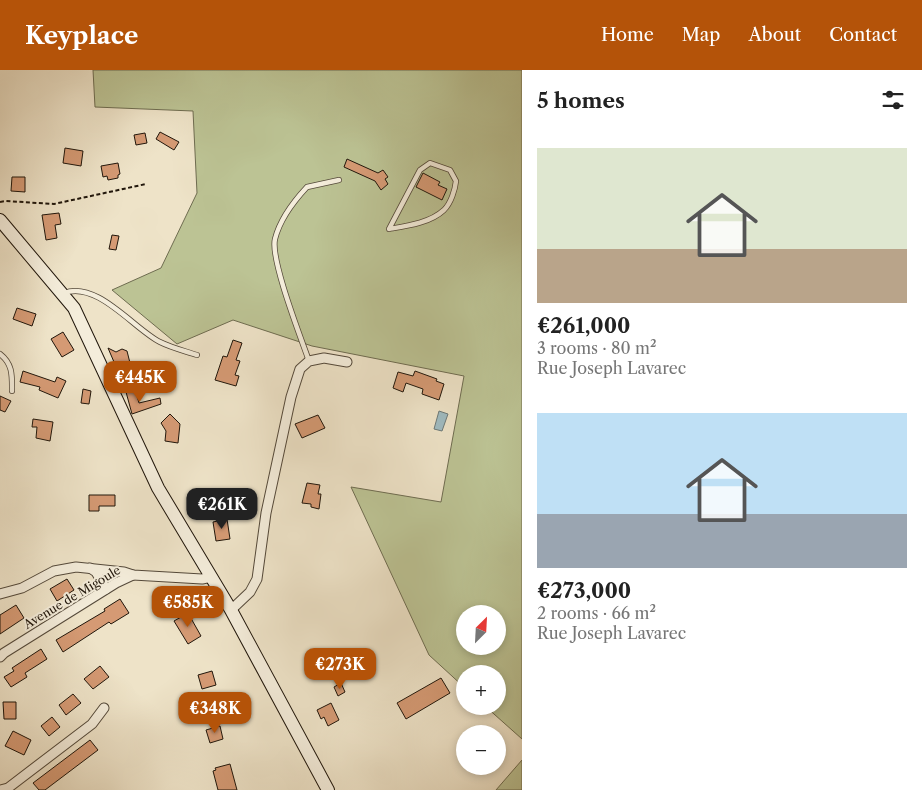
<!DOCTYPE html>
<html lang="en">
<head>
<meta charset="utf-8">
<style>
  :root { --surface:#fff; --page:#f2f2f2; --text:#222; --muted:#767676; --accent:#b45309 }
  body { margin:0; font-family:"Libre Caslon Text",serif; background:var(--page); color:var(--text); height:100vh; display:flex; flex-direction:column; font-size:19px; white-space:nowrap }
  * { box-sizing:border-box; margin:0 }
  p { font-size:16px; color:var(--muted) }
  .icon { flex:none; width:28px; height:28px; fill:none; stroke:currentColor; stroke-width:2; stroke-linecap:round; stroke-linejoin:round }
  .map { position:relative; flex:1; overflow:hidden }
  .details { display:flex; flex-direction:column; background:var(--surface); width:400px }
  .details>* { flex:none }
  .needle { width:32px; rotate:24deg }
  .buttons { position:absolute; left:456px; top:535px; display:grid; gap:10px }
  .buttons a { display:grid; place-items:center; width:50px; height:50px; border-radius:50%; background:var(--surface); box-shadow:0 2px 8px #0003; font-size:25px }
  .price { position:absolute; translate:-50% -42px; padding:0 11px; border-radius:10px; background:var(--accent); color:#fff; font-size:16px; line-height:32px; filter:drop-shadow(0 1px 2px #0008) }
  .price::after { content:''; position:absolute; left:50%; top:30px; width:15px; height:11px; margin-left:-8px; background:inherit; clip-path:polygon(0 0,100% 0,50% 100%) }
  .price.active { background:#222; color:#fff }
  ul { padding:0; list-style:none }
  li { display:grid; align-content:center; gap:10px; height:265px; padding:0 15px }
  li span { display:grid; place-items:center; height:155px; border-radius:0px; color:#555 }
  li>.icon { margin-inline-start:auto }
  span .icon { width:90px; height:90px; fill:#fffc; stroke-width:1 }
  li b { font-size:21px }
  h2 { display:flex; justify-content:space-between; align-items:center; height:60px; padding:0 15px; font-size:21px }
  header { display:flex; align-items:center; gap:30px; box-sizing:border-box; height:70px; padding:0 25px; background:var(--accent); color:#fff }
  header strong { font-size:24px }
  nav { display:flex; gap:28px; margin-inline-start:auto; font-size:18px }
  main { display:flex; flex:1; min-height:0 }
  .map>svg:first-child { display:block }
  .green { fill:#bcc394; stroke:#6e6c50; fill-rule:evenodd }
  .water { fill:#9fbbc1; stroke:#6c7978 }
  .building { fill:#d59a74; stroke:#20160b }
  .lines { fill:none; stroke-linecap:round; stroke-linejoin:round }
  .lane-casing { stroke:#54493a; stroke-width:6 }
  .street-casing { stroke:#54493a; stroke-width:11 }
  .secondary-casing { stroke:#20160b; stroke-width:14 }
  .path { stroke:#20160b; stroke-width:2; stroke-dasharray:4 2.5; stroke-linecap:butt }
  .lane { stroke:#f4eddb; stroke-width:4.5 }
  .street { stroke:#f4eddb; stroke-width:9 }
  .secondary { stroke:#f4eddb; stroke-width:12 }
  .labels { text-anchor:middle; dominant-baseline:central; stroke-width:4; stroke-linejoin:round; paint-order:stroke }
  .street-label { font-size:12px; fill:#20160b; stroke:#f4eddb }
</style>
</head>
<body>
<header>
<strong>Keyplace</strong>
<nav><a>Home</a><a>Map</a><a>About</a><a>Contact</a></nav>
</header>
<main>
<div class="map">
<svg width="522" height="720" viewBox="0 0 522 720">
  <rect width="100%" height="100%" fill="#eee3c8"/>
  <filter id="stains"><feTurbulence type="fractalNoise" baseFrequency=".004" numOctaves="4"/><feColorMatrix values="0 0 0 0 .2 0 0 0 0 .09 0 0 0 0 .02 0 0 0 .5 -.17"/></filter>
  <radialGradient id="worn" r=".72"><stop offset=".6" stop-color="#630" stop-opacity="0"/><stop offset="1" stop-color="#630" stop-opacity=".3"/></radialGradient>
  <g class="green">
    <path d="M93,0H522V669L485,636H498V604H465V618L429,585L351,417L441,432L464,306L312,276L233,250L177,274L112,220L161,198L197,123L193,41L95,37ZM465,544H498V576H465Z"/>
    <polygon points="522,690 522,720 496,720"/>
  </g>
  <polygon class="water" points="439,341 448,344 442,361 434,359"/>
  <g class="building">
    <polygon points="160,62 179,72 174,80 156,69"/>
    <polygon points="145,63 147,73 136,75 134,65"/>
    <polygon points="65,78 83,81 81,96 63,93"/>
    <polygon points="347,89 378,103 383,100 388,107 385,109 388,114 381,120 375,111 344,97"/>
    <polygon points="118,93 120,104 118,105 118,108 108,110 107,106 103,107 101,96"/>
    <polygon points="423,103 440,112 438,115 447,119 442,130 416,117"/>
    <polygon points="12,107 25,107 25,122 11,121"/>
    <polygon points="59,143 61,154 55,155 57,168 46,170 42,145"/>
    <polygon points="112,165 119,166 116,180 109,179"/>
    <polygon points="17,238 36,244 32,256 13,249"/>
    <polygon points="63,262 74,280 62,287 51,269"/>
    <polygon points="233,270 242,273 236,290 240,291 235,305 239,306 236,316 215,310 223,286 227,287"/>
    <polygon points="108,278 116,282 122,279 127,281 130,293 117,299"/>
    <polygon points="23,301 55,312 57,307 66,311 58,328 39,320 40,317 20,312"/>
    <polygon points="415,301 437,309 436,311 444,314 439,330 422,324 423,319 406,313 403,322 393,318 398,302 413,306"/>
    <polygon points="83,319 91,321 89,334 81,333"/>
    <polygon points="135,319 139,333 160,328 161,334 132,344 126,322"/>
    <polygon points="0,326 11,331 5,342 0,340"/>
    <polygon points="170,344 180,354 178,373 165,371 166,361 161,353"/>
    <polygon points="318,345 325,358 302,368 295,354"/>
    <polygon points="33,349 53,352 50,371 36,368 37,357 32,357"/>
    <polygon points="307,413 320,415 318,424 321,424 319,439 311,437 311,434 302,433"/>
    <polygon points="89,425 115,425 115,436 99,436 99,441 89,441"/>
    <polygon points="227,449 230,469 216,471 213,452"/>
    <polygon points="67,509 74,520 57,531 50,519"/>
    <polygon points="159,524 171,526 169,533 158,531"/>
    <polygon points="120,529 129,543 111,554 109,552 63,582 56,570 105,541 104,539"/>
    <polygon points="16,535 24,548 0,564 0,545"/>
    <polygon points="188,543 201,566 188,574 174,551"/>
    <polygon points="41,579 47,589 25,603 27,607 11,617 4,607 14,601 12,598"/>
    <polygon points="100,596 109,607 93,619 84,609"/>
    <polygon points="212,601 216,615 202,619 198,605"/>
    <polygon points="441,608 450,623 406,649 397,633"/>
    <polygon points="341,613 345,622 338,626 334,617"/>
    <polygon points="73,624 81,633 66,645 59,635"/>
    <polygon points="3,632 16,632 16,649 4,649"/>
    <polygon points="331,633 339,650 328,656 324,647 321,649 317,640"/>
    <polygon points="52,647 60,657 49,666 41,656"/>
    <polygon points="220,656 223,669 210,673 206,660"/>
    <polygon points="13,661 31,670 24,685 5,676"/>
    <polygon points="90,670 98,680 45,720 39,720 33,713"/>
    <polygon points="230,694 237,720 218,720 213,701 216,700 215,698"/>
  </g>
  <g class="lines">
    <defs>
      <g id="lane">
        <path d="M430,93L450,100L456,111C455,120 451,133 444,140C430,153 407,156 389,159L420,100Z"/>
        <path d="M64,223C97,210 135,260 160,272C172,278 185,281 197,285"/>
        <path d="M0,284C13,294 12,306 12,321"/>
        <path d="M309,291C301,268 270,189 275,169C280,149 293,132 307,117L339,110"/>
      </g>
      <g id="street">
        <polyline points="90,498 96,502 106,519"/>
        <polyline points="0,524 22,518 54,501 76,497 124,502 133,505 202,509 212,507"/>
        <polyline points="231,540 250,522 257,509 266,443 291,327 300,299 309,291 324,288 347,292"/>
        <polyline points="0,587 4,583 116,513 133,505"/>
        <polyline points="1,720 8,718 92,654 104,638"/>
      </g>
      <polyline id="secondary" points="0,150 74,238 158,418 231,540 328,720"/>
    </defs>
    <use href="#lane" class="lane-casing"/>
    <use href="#street" class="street-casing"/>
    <use href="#secondary" class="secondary-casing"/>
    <polyline class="path" points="0,132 6,131 54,134 146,114"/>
    <use href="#lane" class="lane"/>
    <use href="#street" class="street"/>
    <use href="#secondary" class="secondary"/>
  </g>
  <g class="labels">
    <g class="street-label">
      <text transform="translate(72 527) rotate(-31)">Avenue de Migoule</text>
    </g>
  </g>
  <rect width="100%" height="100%" filter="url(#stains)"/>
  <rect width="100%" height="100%" fill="url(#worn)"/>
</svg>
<div class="buttons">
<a><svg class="needle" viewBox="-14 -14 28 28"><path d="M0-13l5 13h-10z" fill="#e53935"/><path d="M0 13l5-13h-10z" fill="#767676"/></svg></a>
<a>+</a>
<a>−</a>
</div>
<b class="price" style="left:140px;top:333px">€445K</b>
<b class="price active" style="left:222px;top:460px">€261K</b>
<b class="price" style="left:188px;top:558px">€585K</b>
<b class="price" style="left:340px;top:620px">€273K</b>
<b class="price" style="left:215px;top:664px">€348K</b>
</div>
<section class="details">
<h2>5 homes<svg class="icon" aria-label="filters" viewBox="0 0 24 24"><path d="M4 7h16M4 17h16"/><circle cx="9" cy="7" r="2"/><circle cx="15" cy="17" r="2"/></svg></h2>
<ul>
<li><span style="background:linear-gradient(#dfe7d0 65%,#b9a48a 0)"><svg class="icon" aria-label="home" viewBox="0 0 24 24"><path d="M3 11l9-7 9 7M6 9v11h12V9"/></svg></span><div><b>€261,000</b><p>3 rooms · 80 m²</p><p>Rue Joseph Lavarec</p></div></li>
<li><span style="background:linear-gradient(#bfe0f5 65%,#9aa5b1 0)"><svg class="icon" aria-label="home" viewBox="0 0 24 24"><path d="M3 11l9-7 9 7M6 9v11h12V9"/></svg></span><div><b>€273,000</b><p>2 rooms · 66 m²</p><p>Rue Joseph Lavarec</p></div></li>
</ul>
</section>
</main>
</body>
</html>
